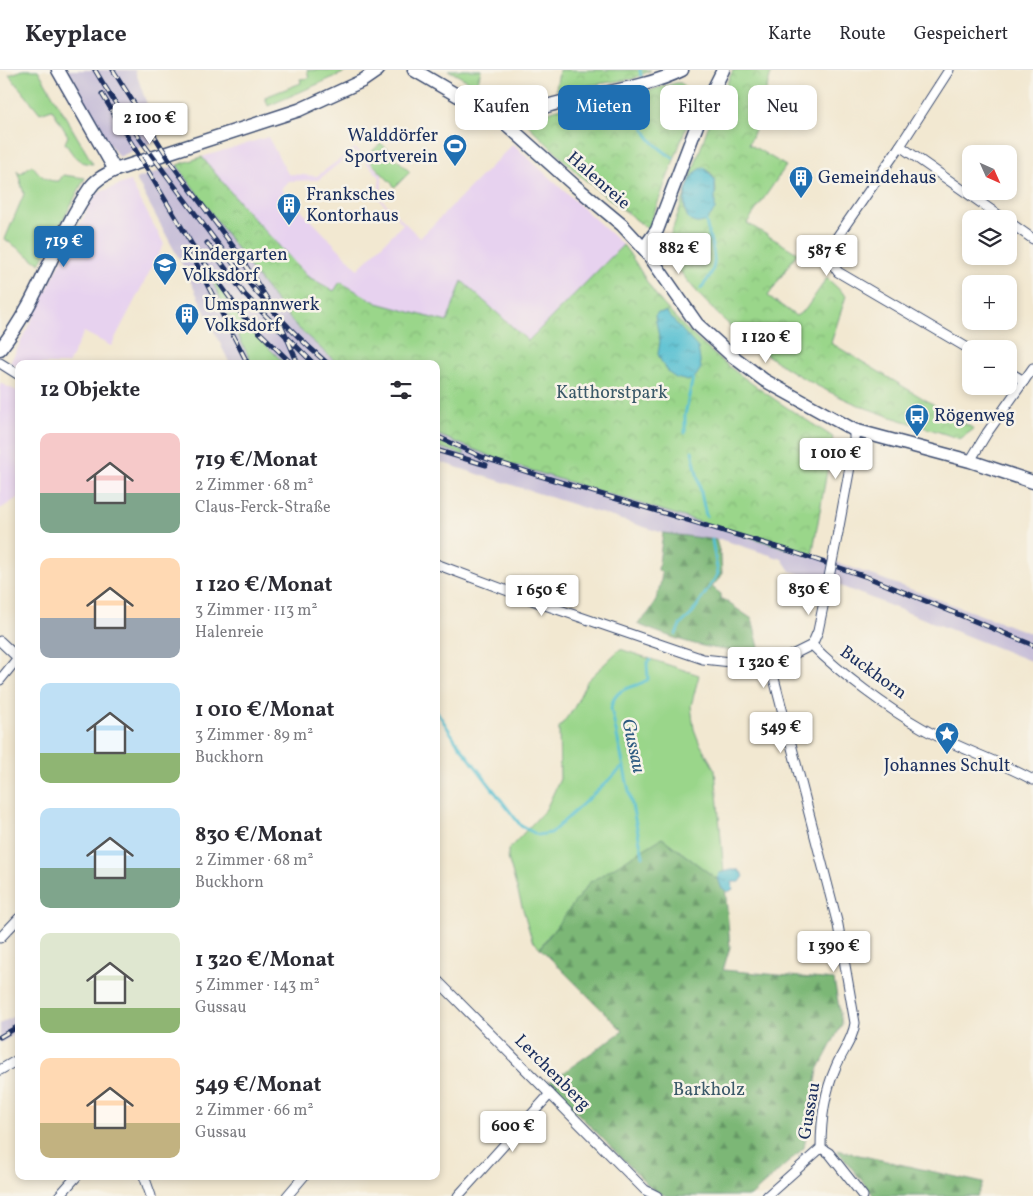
<!DOCTYPE html>
<html lang="de">
<head>
<meta charset="utf-8">
<style>
  :root { --surface:#fff; --page:#f2f2f3; --text:#2b2b33; --muted:#7c7c81; --line:#e1e1e2; --accent:#1f6fb2 }
  body { margin:0; font-family:Vollkorn,serif; background:var(--page); color:var(--text); height:100vh; display:flex; flex-direction:column; font-size:19px; white-space:nowrap }
  * { box-sizing:border-box; margin:0 }
  p { font-size:16px; color:var(--muted) }
  .icon { flex:none; width:28px; height:28px; fill:none; stroke:currentColor; stroke-width:2; stroke-linecap:round; stroke-linejoin:round }
  .map { position:relative; flex:1; overflow:hidden }
  .panel { position:absolute; left:15px; top:290px; width:425px; height:820px; display:flex; flex-direction:column; background:var(--surface); border-radius:10px; box-shadow:0 2px 8px #0003 }
  .panel>* { flex:none }
  .hud { position:absolute; left:455px; top:15px; width:475px; height:45px; display:flex; gap:10px }
  .needle { width:32px; rotate:135deg }
  .controls { position:absolute; left:962px; top:75px; display:grid; gap:10px }
  .controls a { display:grid; place-items:center; width:55px; height:55px; border-radius:10px; background:var(--surface); box-shadow:0 2px 8px #0003; font-size:25px }
  .price { position:absolute; translate:-50% -42px; padding:0 11px; border-radius:5px; background:#fff; color:#222; font-size:16px; line-height:32px; filter:drop-shadow(0 1px 2px #0008) }
  .price::after { content:''; position:absolute; left:50%; top:30px; width:15px; height:11px; margin-left:-8px; background:inherit; clip-path:polygon(0 0,100% 0,50% 100%) }
  .price.current { background:var(--accent); color:#fff }
  ul { padding:0; list-style:none }
  li { display:flex; align-items:center; gap:15px; height:125px; padding:0 25px }
  li span { display:grid; place-items:center; flex:none; width:140px; height:100px; border-radius:10px; color:#555 }
  li>.icon { margin-inline-start:auto }
  span .icon { width:60px; height:60px; fill:#fffc; stroke-width:1 }
  li b { font-size:21px }
  h2 { display:flex; justify-content:space-between; align-items:center; height:60px; padding:0 25px; font-size:21px }
  .pill { padding:0 18px; border-radius:10px; background:var(--surface); box-shadow:0 2px 8px #0003; font-size:18px; line-height:45px }
  .pill.current { background:var(--accent); color:#fff }
  header { display:flex; align-items:center; gap:30px; box-sizing:border-box; height:70px; padding:0 25px; background:var(--surface); border-bottom:1px solid var(--line) }
  header strong { font-size:24px }
  nav { display:flex; gap:28px; margin-inline-start:auto; font-size:18px }
  .map>svg:first-child { display:block }
  .built { fill:#e7d2ef; fill-rule:evenodd }
  .railway { fill:#c8bfd8 }
  .grass { fill:#9ad68a; stroke:#5a8274 }
  .forest { fill:url(#forest-firs); stroke:#4b736a }
  .park { fill:url(#park-crowns); stroke:#5a8274; fill-rule:evenodd }
  .water { fill:url(#water-ripples); stroke:#387798 }
  .lines { fill:none; stroke-linecap:round; stroke-linejoin:round }
  .stream { stroke:#55bfd1; stroke-width:3 }
  .street-casing { stroke:#3b4b6f; stroke-width:11 }
  .secondary-casing { stroke:#3b4b6f; stroke-width:15 }
  .street { stroke:#fff; stroke-width:9 }
  .secondary { stroke:#fff; stroke-width:12 }
  .rail-casing { stroke:#1b2f5e; stroke-width:5 }
  .rail { stroke:#f7f3e8; stroke-width:3; stroke-dasharray:9; stroke-linecap:butt }
  .street-bridge-casing { stroke:#3b4b6f; stroke-width:11; stroke-linecap:butt }
  .street-bridge { stroke:#fff; stroke-width:9 }
  .labels { text-anchor:middle; dominant-baseline:central; stroke-width:5; stroke-linejoin:round; paint-order:stroke }
  .poi-label { font-size:18px; fill:#1b2f5e; stroke:#f7f3e8; text-anchor:start }
  .street-label { font-size:18px; fill:#1b2f5e; stroke:#f7f3e8 }
  .park-label { font-size:18px; fill:#3b5969; stroke:#f7f3e8 }
  .water-label { font-size:19px; font-style:italic; fill:#2c5a80; stroke:#f7f3e8 }
</style>
</head>
<body>
<header>
<strong>Keyplace</strong>
<nav><a>Karte</a><a>Route</a><a>Gespeichert</a></nav>
</header>
<div class="map">
<svg width="1033" height="1126" viewBox="0 0 1033 1126">
  <defs>
    <pattern id="forest-firs" width="22" height="20" patternUnits="userSpaceOnUse" patternTransform="scale(1.25)"><rect width="22" height="20" fill="#7bb776"/><path d="M5 1l3.5 6h-7zM16 11l3.5 6h-7z" fill="#649564"/></pattern>
    <pattern id="park-crowns" width="20" height="18" patternUnits="userSpaceOnUse" patternTransform="scale(1.25)"><rect width="20" height="18" fill="#9ad68a"/><path d="M2 6a3 3 0 1 1 6 0M12 15a3 3 0 1 1 6 0" fill="none" stroke="#84b87a"/></pattern>
    <pattern id="water-ripples" width="26" height="14" patternUnits="userSpaceOnUse" patternTransform="scale(1.25)"><rect width="26" height="14" fill="#55bfd1"/><path d="M2 4q2-2 4 0t4 0M15 11q2-2 4 0t4 0" fill="none" stroke="#469cad"/></pattern>
  </defs>
  <rect width="100%" height="100%" fill="#f7f3e8"/>
  <filter id="ink" filterUnits="userSpaceOnUse"><feTurbulence type="fractalNoise" baseFrequency=".02" numOctaves="2"/><feDisplacementMap in="SourceGraphic" scale="10" xChannelSelector="R" yChannelSelector="G"/><feConvolveMatrix kernelMatrix="1 2 1 2 8 2 1 2 1" color-interpolation-filters="sRGB"/></filter>
  <filter id="wash" filterUnits="userSpaceOnUse"><feTurbulence type="fractalNoise" baseFrequency=".0096" numOctaves="4" result="noise"/><feDisplacementMap in="SourceGraphic" scale="20" xChannelSelector="R" yChannelSelector="G"/><feGaussianBlur stdDeviation="1.12" result="paint"/><feColorMatrix in="noise" values="0 0 0 0 0 0 0 0 0 0 0 0 0 0 0 0 0 1.4 0 .05"/><feComposite in="paint" operator="in"/></filter>
  <g filter="url(#wash)">
    <rect width="100%" height="100%" fill="#f2e8d1"/>
    <g class="built">
      <path d="M268,67L288,104L317,106L355,78L382,105L381,129L420,168L513,74L623,175L528,271L462,211L447,252L377,233L340,212L334,221L307,206L243,137L202,87ZM355,81L380,107L378,128L403,154L358,199L281,119L289,111L318,110Z"/>
      <polygon points="130,111 164,174 111,276 84,262 68,294 19,294 19,297 10,293 95,124"/>
      <polygon points="0,313 19,322 19,427 0,439"/>
    </g>
    <g class="railway">
      <polygon points="66,0 135,0 159,69 119,87 103,66"/>
      <polygon points="177,95 255,204 296,256 338,294 230,294 185,200 136,109"/>
      <polygon points="436,364 836,492 1033,564 1033,592 835,514 790,501 782,489 720,469 710,470 663,463 440,392 436,391"/>
      <polygon points="19,943 19,962 0,973 0,954"/>
    </g>
    <g class="grass">
      <path d="M23,0H38L93,94C78,94 73,85 65,73L68,66L52,39L40,43L9,5Z"/>
      <polygon points="307,0 350,0 268,36 265,27 301,13 300,9 309,8"/>
      <polygon points="381,73 410,102 395,117 366,87"/>
      <path d="M32,95C40,105 46,112 59,111L63,105L85,108L40,194L5,169L24,124L17,100L20,104Z"/>
      <polygon points="206,198 252,261 285,294 252,294"/>
      <polygon points="436,369 464,382 464,385 436,376"/>
      <polygon points="620,579 699,605 691,636 694,659 699,672 715,700 725,815 662,768 549,865 540,878 532,870 508,788 508,780 546,739 560,709 559,658 574,638 587,611"/>
    </g>
    <g class="forest">
      <path d="M663,463L716,470L721,487L722,505L712,517L721,524V528L752,549L760,581C713,583 680,571 637,554C655,540 659,525 662,503L658,500Z"/>
      <polygon points="662,768 725,815 730,877 723,900 834,910 842,954 818,1000 804,1078 751,1126 667,1126 653,1120 548,1013 623,961 540,878 590,812"/>
      <polygon points="837,1080 983,1113 977,1126 874,1126"/>
    </g>
    <g class="park">
      <polygon points="448,0 481,0 477,16"/>
      <polygon points="559,0 651,0 633,9 556,20"/>
      <path d="M733,0H772L755,60L749,74L786,96L747,153L797,183L768,226L796,246L805,240L827,208L846,226L831,273L974,359L960,369C929,358 897,350 866,338C781,304 717,256 665,181L711,48ZM696,102H710L715,110L716,122L690,150C678,133 687,118 696,102Z"/>
      <polygon points="676,13 681,13 690,22 695,34 648,159 579,105 524,51 560,38 613,31"/>
      <path d="M202,87L243,137L307,206L334,221L340,212L377,233L447,252L462,211L528,271L623,175C638,193 647,216 663,234C712,291 770,327 833,367L812,486L510,394L436,364V294H338L296,256L255,204L177,95Z"/>
    </g>
    <g class="water">
      <path d="M704,97L715,110V140L706,151C676,165 680,106 704,97Z"/>
      <polygon points="666,242 698,278 701,298 696,306 688,311 676,308 670,304 661,291 658,284 660,272 655,246 657,243"/>
      <polygon points="731,800 739,800 744,806 740,812 731,812 733,819 728,822 721,817 718,807 719,803"/>
    </g>
    <g class="lines">
      <g class="stream">
        <polyline points="640,0 641,6"/>
        <path d="M642,26C643,33 640,40 641,46C643,67 657,77 673,88"/>
        <path d="M701,218C724,192 711,180 706,151"/>
        <polyline points="685,363 685,345 693,307"/>
        <polyline points="692,381 706,446"/>
        <polyline points="676,564 680,555 691,545 718,504 712,470"/>
        <polyline points="436,640 456,671 521,756 538,765 551,763 624,696"/>
        <path d="M643,786L611,638C615,614 637,619 648,609L647,593L650,590"/>
      </g>
    </g>
  </g>
  <g filter="url(#ink)">
    <g class="lines">
      <defs>
        <g id="street">
          <polyline points="949,0 900,76 1004,149"/>
          <path d="M900,76L833,173C830,184 831,193 838,202L971,280"/>
          <polyline points="1009,152 1033,169"/>
          <polyline points="0,293 19,305"/>
          <polyline points="1009,302 1024,311"/>
          <polyline points="970,391 987,363 1033,298"/>
          <polyline points="838,462 854,375 854,360"/>
          <polyline points="436,494 548,536 703,589 759,595 788,587 812,575"/>
          <polyline points="0,571 19,589"/>
          <path d="M812,575C841,604 887,638 922,658C957,678 997,690 1033,710"/>
          <polyline points="812,575 818,561 826,522"/>
          <polyline points="0,610 17,589"/>
          <polyline points="0,868 19,848"/>
          <polyline points="436,909 645,1120 657,1126"/>
          <polyline points="0,1000 19,989"/>
          <polyline points="821,1078 829,1083 863,1126"/>
          <polyline points="144,1106 151,1126"/>
          <polyline points="59,1126 77,1106"/>
          <polyline points="287,1126 304,1106"/>
          <polyline points="458,1126 550,1024"/>
          <path d="M767,1126L821,1078C821,1051 824,1024 835,999C841,983 853,970 855,953L838,855L770,593"/>
        </g>
        <g id="secondary">
          <polyline points="58,0 115,100"/>
          <polyline points="414,0 506,54 574,115 622,155 646,181 697,254 731,285 764,310 854,360 970,391 1033,412"/>
          <path d="M506,54C554,23 628,27 682,0"/>
          <polyline points="644,178 657,160 702,42 723,0"/>
          <path d="M0,279C39,231 55,169 90,118C96,109 105,105 115,100L299,40L362,11L378,0"/>
        </g>
      </defs>
      <use href="#street" class="street-casing"/>
      <use href="#secondary" class="secondary-casing"/>
      <use href="#street" class="street"/>
      <use href="#secondary" class="secondary"/>
      <defs>
        <g id="rail">
          <path d="M95,0C120,43 150,83 179,122C227,186 266,241 328,294"/>
          <polyline points="113,0 174,97 235,179 268,230"/>
          <polyline points="102,24 194,178 243,246 292,294"/>
          <polyline points="207,173 245,225 314,294"/>
          <polyline points="192,185 248,294"/>
          <polyline points="281,254 298,294"/>
          <polyline points="436,366 482,387 537,405 787,480 867,507 1033,575"/>
          <polyline points="436,380 486,395"/>
          <polyline points="0,967 19,956"/>
        </g>
      </defs>
      <use href="#rail" class="rail-casing"/>
      <use href="#rail" class="rail"/>
      <defs>
        <polyline id="street-bridge" points="826,522 838,462"/>
      </defs>
      <use href="#street-bridge" class="street-bridge-casing"/>
      <use href="#street-bridge" class="street-bridge"/>
    </g>
  </g>
  <defs>
    <symbol id="stadium-pin" viewBox="-11 -11 22 30"><path d="M0 17L-7.5 6A9.5 9.5 0 1 1 7.5 6Z" fill="#1f6fb2" stroke="#f7f3e8"/><path d="M0-5a6.5 5 0 1 0 0 10a6.5 5 0 1 0 0-10ZM-3.5-1.8h7v3.6h-7Z" fill="#fff"/></symbol>
    <symbol id="building-pin" viewBox="-11 -11 22 30"><path d="M0 17L-7.5 6A9.5 9.5 0 1 1 7.5 6Z" fill="#1f6fb2" stroke="#f7f3e8"/><path d="M-4-6H4V6H1V3H-1V6H-4ZM-2.5-4.3h1.7v1.8h-1.7ZM.8-4.3h1.7v1.8H.8ZM-2.5-1h1.7V.8h-1.7ZM.8-1h1.7V.8H.8Z" fill="#fff"/></symbol>
    <symbol id="school-pin" viewBox="-11 -11 22 30"><path d="M0 17L-7.5 6A9.5 9.5 0 1 1 7.5 6Z" fill="#1f6fb2" stroke="#f7f3e8"/><path d="M0-5L7-2L0 1L-7-2ZM-4 1L0 2.5L4 1V4Q0 6-4 4Z" fill="#fff"/></symbol>
    <symbol id="bus-pin" viewBox="-11 -11 22 30"><path d="M0 17L-7.5 6A9.5 9.5 0 1 1 7.5 6Z" fill="#1f6fb2" stroke="#f7f3e8"/><path d="M-5-6H5V4H4V6H2V4H-2V6H-4V4H-5ZM-3.5-4V0h7V-4ZM-3.5 1.2v1.5H-2V1.2ZM2 1.2v1.5H3.5V1.2Z" fill="#fff"/></symbol>
    <symbol id="sight-pin" viewBox="-11 -11 22 30"><path d="M0 17L-7.5 6A9.5 9.5 0 1 1 7.5 6Z" fill="#1f6fb2" stroke="#f7f3e8"/><path d="M0-6L1.8-2.2L6-1.7L2.9 1.2L3.7 5.4L0 3.3L-3.7 5.4L-2.9 1.2L-6-1.7L-1.8-2.2Z" fill="#fff"/></symbol>
  </defs>
  <g fill-rule="evenodd">
    <use href="#stadium-pin" x="441" y="62" width="28" height="38"/>
    <use href="#building-pin" x="787" y="94" width="28" height="38"/>
    <use href="#building-pin" x="275" y="121" width="28" height="38"/>
    <use href="#school-pin" x="151" y="181" width="28" height="38"/>
    <use href="#building-pin" x="173" y="231" width="28" height="38"/>
    <use href="#bus-pin" x="903" y="332" width="28" height="38"/>
    <use href="#sight-pin" x="933" y="650" width="28" height="38"/>
  </g>
  <g class="labels">
    <g class="poi-label">
      <text x="438" y="66" text-anchor="end">Walddörfer<tspan x="438" dy="21">Sportverein</tspan></text>
      <text x="818" y="108">Gemeindehaus</text>
      <text x="306" y="125">Franksches<tspan x="306" dy="21">Kontorhaus</tspan></text>
      <text x="182" y="185">Kindergarten<tspan x="182" dy="21">Volksdorf</tspan></text>
      <text x="204" y="235">Umspannwerk<tspan x="204" dy="21">Volksdorf</tspan></text>
      <text x="934" y="346">Rögenweg</text>
      <text x="947" y="696" text-anchor="middle">Johannes Schult</text>
    </g>
    <g class="street-label">
      <text transform="translate(598 111) rotate(41)">Halenreie</text>
      <text transform="translate(873 603) rotate(36)">Buckhorn</text>
      <text transform="translate(552 1003) rotate(45)">Lerchenberg</text>
      <text transform="translate(810 1041) rotate(-80)">Gussau</text>
    </g>
    <g class="park-label">
      <text x="612" y="323">Katthorstpark</text>
      <text x="709" y="1020">Barkholz</text>
    </g>
    <g class="water-label">
      <text transform="translate(633 676) rotate(78)">Gussau</text>
    </g>
  </g>
</svg>
<div class="controls">
<a><svg class="needle" viewBox="-14 -14 28 28"><path d="M0-13l5 13h-10z" fill="#e53935"/><path d="M0 13l5-13h-10z" fill="#7c7c81"/></svg></a>
<a><svg class="icon" aria-label="layers" viewBox="0 0 24 24"><path d="M12 4l9 5-9 5-9-5zM3 14l9 5 9-5"/></svg></a>
<a>+</a>
<a>−</a>
</div>
<b class="price" style="left:150px;top:75px">2 100 €</b>
<b class="price current" style="left:64px;top:198px">719 €</b>
<b class="price" style="left:679px;top:205px">882 €</b>
<b class="price" style="left:827px;top:207px">587 €</b>
<b class="price" style="left:766px;top:294px">1 120 €</b>
<b class="price" style="left:836px;top:410px">1 010 €</b>
<b class="price" style="left:809px;top:546px">830 €</b>
<b class="price" style="left:542px;top:547px">1 650 €</b>
<b class="price" style="left:764px;top:619px">1 320 €</b>
<b class="price" style="left:781px;top:684px">549 €</b>
<b class="price" style="left:834px;top:903px">1 390 €</b>
<b class="price" style="left:513px;top:1083px">600 €</b>
<div class="hud">
<a class="pill">Kaufen</a>
<a class="pill current">Mieten</a>
<a class="pill">Filter</a>
<a class="pill">Neu</a>
</div>
<section class="panel">
<h2>12 Objekte<svg class="icon" aria-label="filters" viewBox="0 0 24 24"><path d="M4 7h16M4 17h16"/><circle cx="9" cy="7" r="2"/><circle cx="15" cy="17" r="2"/></svg></h2>
<ul>
<li><span style="background:linear-gradient(#f6c9c9 60%,#7fa58c 0)"><svg class="icon" aria-label="home" viewBox="0 0 24 24"><path d="M3 11l9-7 9 7M6 9v11h12V9"/></svg></span><div><b>719 €/Monat</b><p>2 Zimmer · 68 m²</p><p>Claus-Ferck-Straße</p></div></li>
<li><span style="background:linear-gradient(#ffd9b3 60%,#9aa5b1 0)"><svg class="icon" aria-label="home" viewBox="0 0 24 24"><path d="M3 11l9-7 9 7M6 9v11h12V9"/></svg></span><div><b>1 120 €/Monat</b><p>3 Zimmer · 113 m²</p><p>Halenreie</p></div></li>
<li><span style="background:linear-gradient(#bfe0f5 70%,#8fb573 0)"><svg class="icon" aria-label="home" viewBox="0 0 24 24"><path d="M3 11l9-7 9 7M6 9v11h12V9"/></svg></span><div><b>1 010 €/Monat</b><p>3 Zimmer · 89 m²</p><p>Buckhorn</p></div></li>
<li><span style="background:linear-gradient(#bfe0f5 60%,#7fa58c 0)"><svg class="icon" aria-label="home" viewBox="0 0 24 24"><path d="M3 11l9-7 9 7M6 9v11h12V9"/></svg></span><div><b>830 €/Monat</b><p>2 Zimmer · 68 m²</p><p>Buckhorn</p></div></li>
<li><span style="background:linear-gradient(#dfe7d0 75%,#8fb573 0)"><svg class="icon" aria-label="home" viewBox="0 0 24 24"><path d="M3 11l9-7 9 7M6 9v11h12V9"/></svg></span><div><b>1 320 €/Monat</b><p>5 Zimmer · 143 m²</p><p>Gussau</p></div></li>
<li><span style="background:linear-gradient(#ffd9b3 65%,#c2b280 0)"><svg class="icon" aria-label="home" viewBox="0 0 24 24"><path d="M3 11l9-7 9 7M6 9v11h12V9"/></svg></span><div><b>549 €/Monat</b><p>2 Zimmer · 66 m²</p><p>Gussau</p></div></li>
</ul>
</section>
</div>
</body>
</html>
